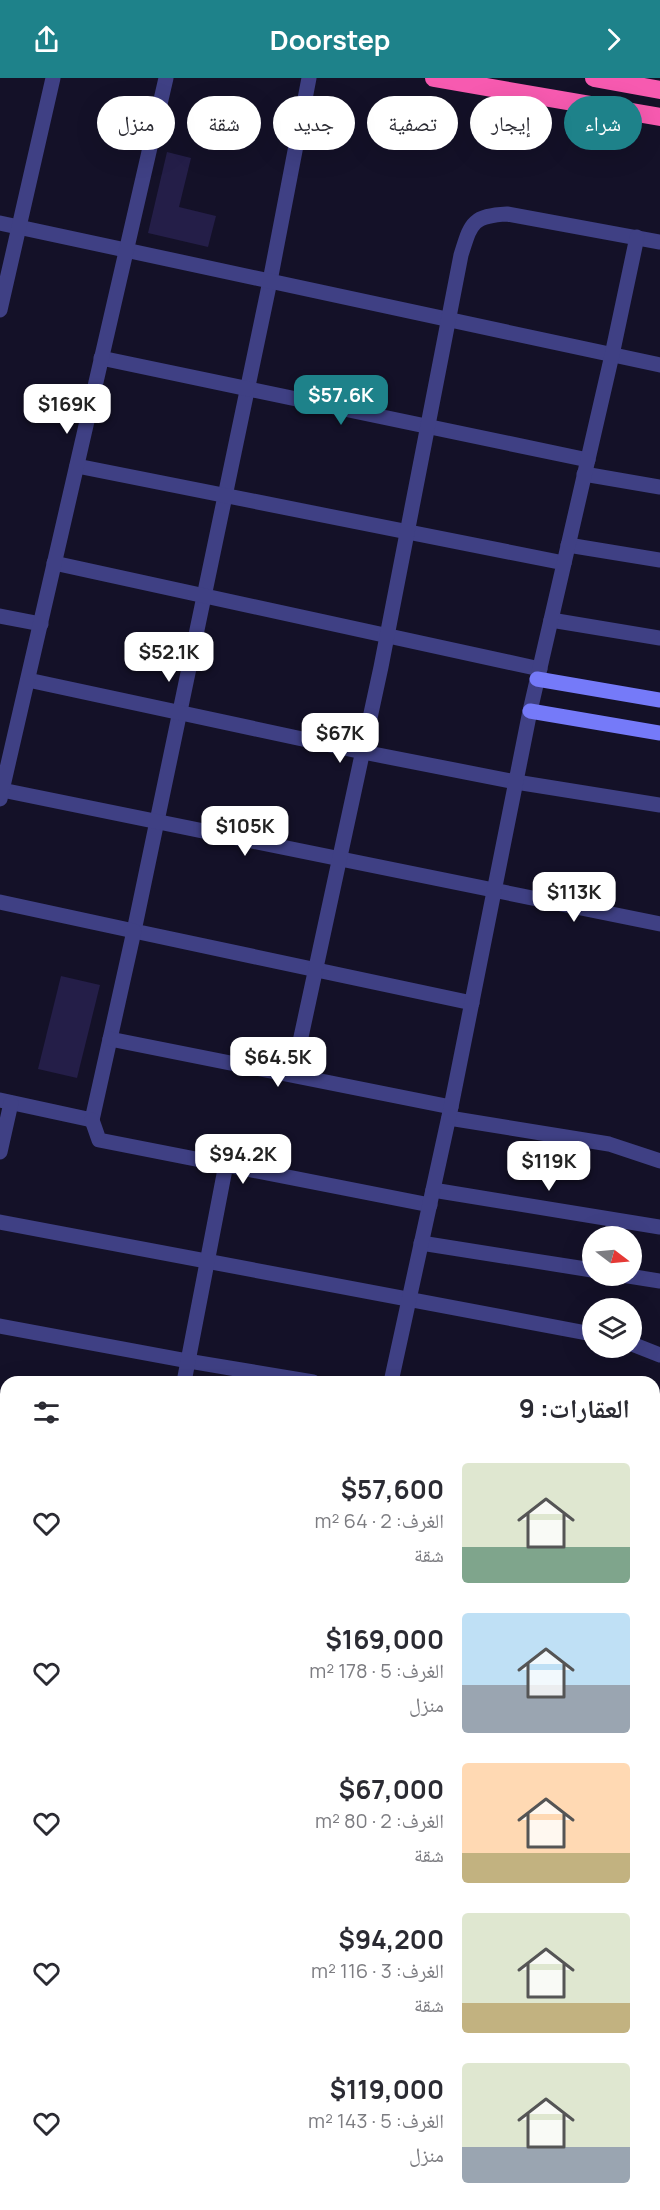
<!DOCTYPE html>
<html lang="ar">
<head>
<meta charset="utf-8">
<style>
  :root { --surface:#fff; --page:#f7f7f7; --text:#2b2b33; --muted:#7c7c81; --accent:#1e828a }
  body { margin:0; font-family:Manrope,"Noto Naskh Arabic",sans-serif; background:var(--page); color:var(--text); direction:rtl; height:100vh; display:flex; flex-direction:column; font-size:22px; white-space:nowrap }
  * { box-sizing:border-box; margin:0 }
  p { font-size:20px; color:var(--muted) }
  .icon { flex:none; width:33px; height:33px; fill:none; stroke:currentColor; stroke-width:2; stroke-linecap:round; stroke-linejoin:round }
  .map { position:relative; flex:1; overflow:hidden; direction:ltr }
  .panel { position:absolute; left:0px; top:1298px; width:660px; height:836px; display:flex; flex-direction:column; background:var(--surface); border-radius:18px 18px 0 0; box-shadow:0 6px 24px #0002; direction:rtl }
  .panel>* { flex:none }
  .top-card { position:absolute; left:18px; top:18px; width:624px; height:54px; direction:rtl; display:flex; gap:12px }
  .needle { width:39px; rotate:106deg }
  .tools { position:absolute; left:582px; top:1148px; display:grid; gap:12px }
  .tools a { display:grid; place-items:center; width:60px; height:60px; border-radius:50%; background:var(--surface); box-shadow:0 6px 24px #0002; font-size:30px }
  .price { position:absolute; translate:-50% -51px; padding:0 14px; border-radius:12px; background:#fff; color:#222; font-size:20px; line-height:39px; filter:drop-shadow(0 2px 3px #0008) }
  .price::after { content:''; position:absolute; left:50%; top:36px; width:18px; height:14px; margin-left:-9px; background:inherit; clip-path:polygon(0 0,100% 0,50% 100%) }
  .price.selected { background:var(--accent); color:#fff }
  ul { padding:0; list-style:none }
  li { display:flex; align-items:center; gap:18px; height:150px; padding:0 30px }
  li span { display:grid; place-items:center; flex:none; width:168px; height:120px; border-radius:6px; color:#555 }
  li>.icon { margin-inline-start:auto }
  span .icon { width:72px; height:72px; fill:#fffc; stroke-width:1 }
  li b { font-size:26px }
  h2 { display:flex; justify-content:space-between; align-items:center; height:72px; padding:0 30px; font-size:26px }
  .chip { padding:0 21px; border-radius:27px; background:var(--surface); box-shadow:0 6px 24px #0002; font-size:21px; line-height:54px }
  .chip.selected { background:var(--accent); color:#fff }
  header { display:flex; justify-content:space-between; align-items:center; height:78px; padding:0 30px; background:var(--accent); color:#fff; font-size:27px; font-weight:700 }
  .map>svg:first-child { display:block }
  .building { fill:#241e48 }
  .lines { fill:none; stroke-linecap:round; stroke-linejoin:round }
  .street { stroke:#3f4084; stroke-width:15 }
  .secondary { stroke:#757af9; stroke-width:15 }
  .highway { stroke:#f75ab0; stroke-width:18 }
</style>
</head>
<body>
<header><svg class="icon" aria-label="forward" viewBox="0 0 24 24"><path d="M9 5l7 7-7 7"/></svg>Doorstep<svg class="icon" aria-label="share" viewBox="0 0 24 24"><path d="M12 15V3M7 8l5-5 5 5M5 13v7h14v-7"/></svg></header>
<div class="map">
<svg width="660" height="2132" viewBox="0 0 660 2132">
  <rect width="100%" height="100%" fill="#141128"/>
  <g class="building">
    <polygon points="167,74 191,80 179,129 216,138 208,169 148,155"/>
    <polygon points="61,898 100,907 77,1000 38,991"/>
  </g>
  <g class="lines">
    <g class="street">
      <polyline points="309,0 270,203 134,853 472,925"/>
      <polyline points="0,145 660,287"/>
      <polyline points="0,232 53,0"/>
      <polyline points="101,280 588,382"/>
      <polyline points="77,388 564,485"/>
      <polyline points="584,396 660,409"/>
      <polyline points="568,467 660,482"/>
      <polyline points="54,485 540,591"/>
      <polyline points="0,538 41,546"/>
      <polyline points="551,542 660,560"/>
      <polyline points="28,602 363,674 516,704 660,727"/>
      <polyline points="2,712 660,846"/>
      <polyline points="0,721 166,0"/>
      <polyline points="0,824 134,853 92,1042 0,1022"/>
      <polyline points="110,961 451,1029"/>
      <path d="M293,996L381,589L461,177C471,146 471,138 507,136L660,164"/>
      <polyline points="449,1040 609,1066 660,1083"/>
      <polyline points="92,1042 99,1062 430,1127"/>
      <polyline points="0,1074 11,1025"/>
      <polyline points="433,1112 660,1149"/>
      <polyline points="0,1144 592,1256"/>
      <polyline points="421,1165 592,1192"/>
      <polyline points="622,1197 660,1203"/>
      <polyline points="0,1248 188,1283 313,1304"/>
      <polyline points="632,1266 660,1277"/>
      <polyline points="184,1304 226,1086"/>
      <polyline points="391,1304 451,1029 530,633 612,277 637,159"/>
      <polyline points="0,1335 6,1336"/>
      <polyline points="654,1372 660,1373"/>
      <polyline points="0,1481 6,1482"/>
      <polyline points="0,1612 6,1613"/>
      <polyline points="0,1760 6,1761"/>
      <polyline points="654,1815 660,1816"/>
      <polyline points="0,1826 6,1797"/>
      <polyline points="0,1947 6,1948"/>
      <polyline points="161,2132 162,2127"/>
      <polyline points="267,2132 268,2127"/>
    </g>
    <g class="secondary">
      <polyline points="537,601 660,622"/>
      <polyline points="530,633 660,655"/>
      <polyline points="522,2127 543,2132"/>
      <polyline points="460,2132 465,2127"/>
    </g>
    <g class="highway">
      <polyline points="434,0 660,39"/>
      <polyline points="594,0 660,12"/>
    </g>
  </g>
</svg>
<div class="tools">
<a><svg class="needle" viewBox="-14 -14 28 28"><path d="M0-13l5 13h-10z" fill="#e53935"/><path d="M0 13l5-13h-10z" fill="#7c7c81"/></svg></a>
<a><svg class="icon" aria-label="layers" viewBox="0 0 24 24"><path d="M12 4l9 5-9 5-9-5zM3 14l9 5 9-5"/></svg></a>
</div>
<b class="price selected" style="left:341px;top:348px">$57.6K</b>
<b class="price" style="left:67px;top:357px">$169K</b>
<b class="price" style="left:169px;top:605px">$52.1K</b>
<b class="price" style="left:340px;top:686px">$67K</b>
<b class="price" style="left:245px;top:779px">$105K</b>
<b class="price" style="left:574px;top:845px">$113K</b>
<b class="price" style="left:278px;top:1010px">$64.5K</b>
<b class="price" style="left:243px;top:1107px">$94.2K</b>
<b class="price" style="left:549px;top:1114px">$119K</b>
<div class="top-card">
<a class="chip selected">شراء</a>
<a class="chip">إيجار</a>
<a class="chip">تصفية</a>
<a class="chip">جديد</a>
<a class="chip">شقة</a>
<a class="chip">منزل</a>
</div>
<section class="panel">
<h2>العقارات: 9<svg class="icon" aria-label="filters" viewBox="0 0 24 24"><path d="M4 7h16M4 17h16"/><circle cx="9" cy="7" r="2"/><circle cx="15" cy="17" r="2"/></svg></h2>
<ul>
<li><span style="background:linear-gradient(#dfe7d0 70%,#7fa58c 0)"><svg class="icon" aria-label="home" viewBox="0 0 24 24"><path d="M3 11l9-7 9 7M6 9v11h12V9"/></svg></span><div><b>$57,600</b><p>الغرف: 2 · 64 m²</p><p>شقة</p></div><svg class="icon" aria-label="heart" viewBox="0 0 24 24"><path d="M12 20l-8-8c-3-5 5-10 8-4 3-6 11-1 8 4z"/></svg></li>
<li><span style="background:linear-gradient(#bfe0f5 60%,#9aa5b1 0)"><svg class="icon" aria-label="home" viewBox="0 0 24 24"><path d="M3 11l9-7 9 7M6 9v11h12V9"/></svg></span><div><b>$169,000</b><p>الغرف: 5 · 178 m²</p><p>منزل</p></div><svg class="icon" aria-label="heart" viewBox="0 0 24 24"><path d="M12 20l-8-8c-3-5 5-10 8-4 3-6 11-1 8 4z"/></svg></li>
<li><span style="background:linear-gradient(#ffd9b3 75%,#c2b280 0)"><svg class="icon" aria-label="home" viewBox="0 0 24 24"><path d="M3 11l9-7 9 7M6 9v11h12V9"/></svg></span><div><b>$67,000</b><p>الغرف: 2 · 80 m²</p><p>شقة</p></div><svg class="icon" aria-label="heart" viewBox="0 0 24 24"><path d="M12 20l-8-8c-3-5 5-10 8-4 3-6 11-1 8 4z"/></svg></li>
<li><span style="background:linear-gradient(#dfe7d0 75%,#c2b280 0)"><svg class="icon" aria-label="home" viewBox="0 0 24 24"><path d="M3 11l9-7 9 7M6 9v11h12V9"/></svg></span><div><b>$94,200</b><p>الغرف: 3 · 116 m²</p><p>شقة</p></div><svg class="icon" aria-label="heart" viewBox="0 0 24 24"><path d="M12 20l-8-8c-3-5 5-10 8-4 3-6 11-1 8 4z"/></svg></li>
<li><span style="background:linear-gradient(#dfe7d0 70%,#9aa5b1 0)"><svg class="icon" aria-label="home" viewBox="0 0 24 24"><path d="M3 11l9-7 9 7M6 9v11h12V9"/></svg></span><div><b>$119,000</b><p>الغرف: 5 · 143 m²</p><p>منزل</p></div><svg class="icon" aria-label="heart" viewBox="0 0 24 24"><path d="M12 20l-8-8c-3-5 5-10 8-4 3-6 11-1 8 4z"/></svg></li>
</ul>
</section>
</div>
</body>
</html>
